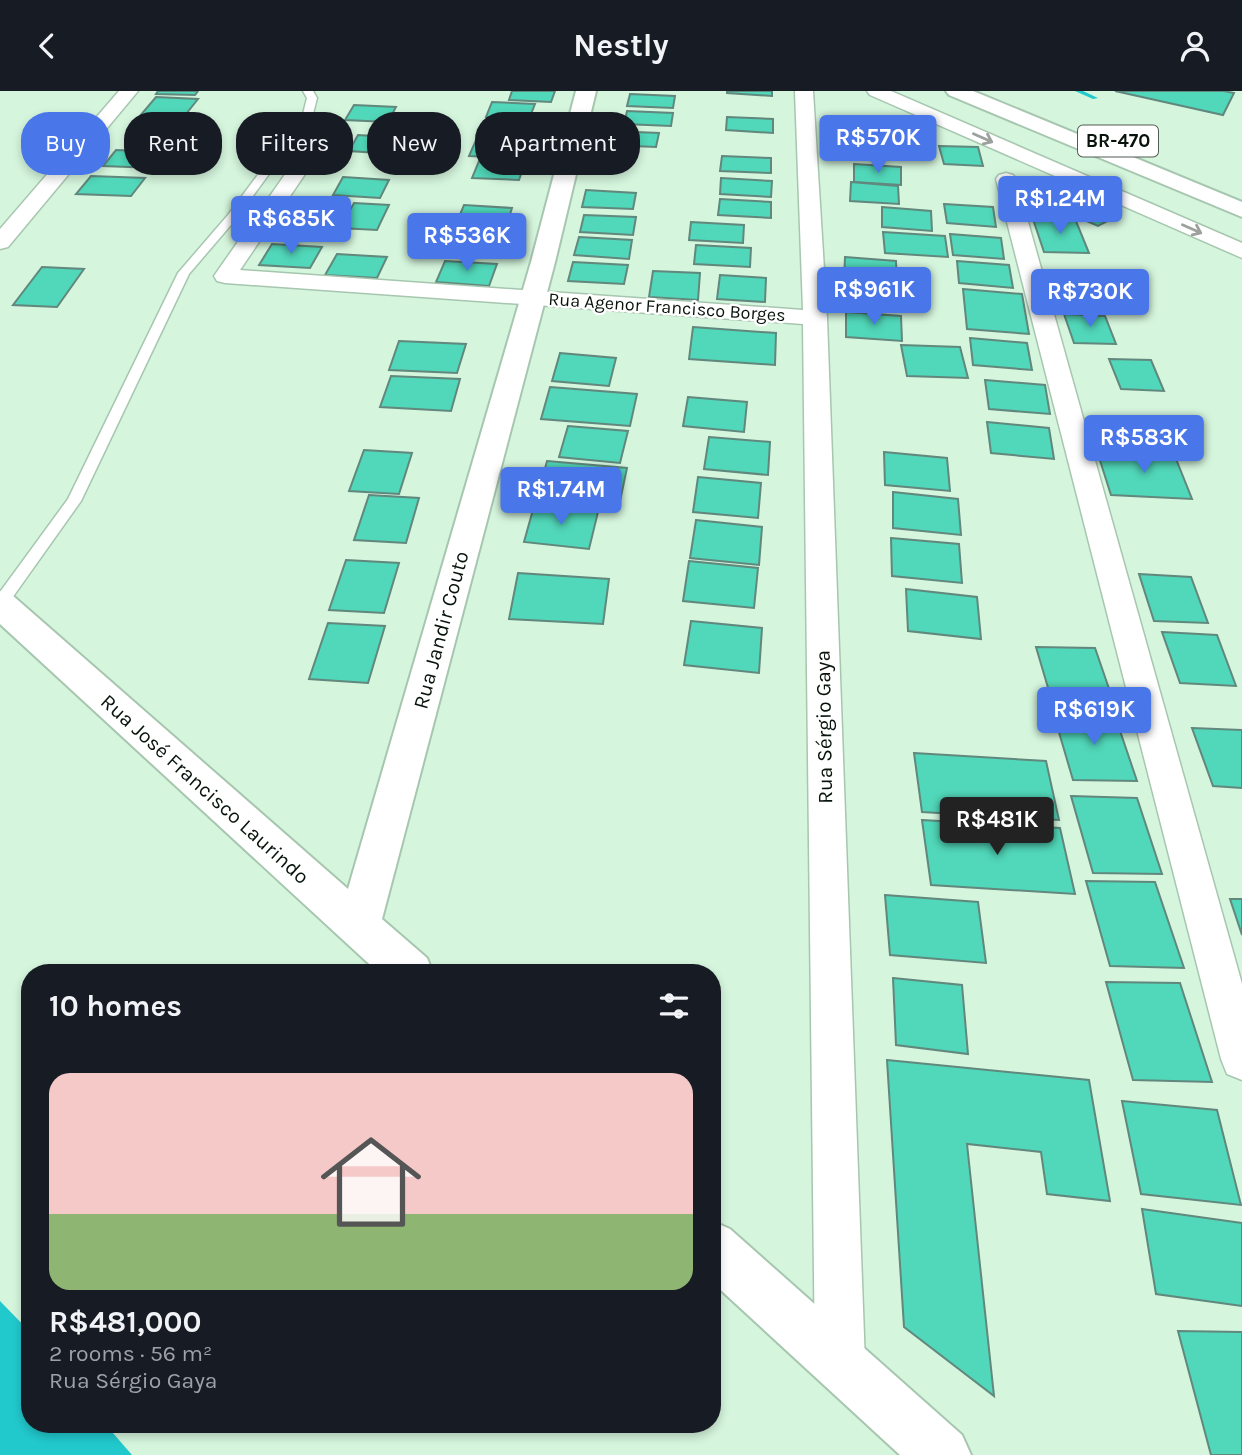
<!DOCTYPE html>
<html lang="en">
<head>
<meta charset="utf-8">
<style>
  :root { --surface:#171b24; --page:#242831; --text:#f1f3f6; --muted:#9ea1a6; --line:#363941; --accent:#4976e9 }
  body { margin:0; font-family:Karla,sans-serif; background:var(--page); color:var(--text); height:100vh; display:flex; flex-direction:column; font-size:26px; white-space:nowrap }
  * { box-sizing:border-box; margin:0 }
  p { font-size:23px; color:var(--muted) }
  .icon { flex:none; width:38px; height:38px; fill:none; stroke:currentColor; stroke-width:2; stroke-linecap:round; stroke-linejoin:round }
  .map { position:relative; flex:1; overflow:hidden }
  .details { position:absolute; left:21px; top:873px; width:700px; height:469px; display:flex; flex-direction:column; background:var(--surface); border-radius:28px; box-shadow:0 4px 10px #0003 }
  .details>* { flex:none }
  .banner { position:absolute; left:21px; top:21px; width:700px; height:63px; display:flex; gap:14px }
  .price { position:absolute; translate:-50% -60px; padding:0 16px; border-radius:7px; background:var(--accent); color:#fff; font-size:23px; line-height:46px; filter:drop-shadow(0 2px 4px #0008) }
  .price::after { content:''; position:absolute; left:50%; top:42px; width:21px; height:16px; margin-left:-10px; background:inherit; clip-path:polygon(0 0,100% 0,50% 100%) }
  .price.active { background:#222; color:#fff }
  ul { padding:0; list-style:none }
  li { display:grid; align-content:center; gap:14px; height:371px; padding:0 28px }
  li+li { border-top:2px solid var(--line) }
  li span { display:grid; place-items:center; height:217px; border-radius:21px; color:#555 }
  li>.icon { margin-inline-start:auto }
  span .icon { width:126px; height:126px; fill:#fffc; stroke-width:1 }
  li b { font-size:30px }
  h2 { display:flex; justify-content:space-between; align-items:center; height:84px; padding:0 28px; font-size:30px }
  .tag { padding:0 24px; border-radius:28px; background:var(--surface); box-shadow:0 4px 10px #0003; font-size:24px; line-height:63px }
  .tag.active { background:var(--accent); color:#fff }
  header { display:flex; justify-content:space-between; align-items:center; height:91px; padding:0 28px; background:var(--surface); font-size:32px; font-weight:700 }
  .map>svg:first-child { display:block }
  .water { fill:#21c9cd }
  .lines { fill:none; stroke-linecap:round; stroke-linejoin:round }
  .stream { fill:#21c9cd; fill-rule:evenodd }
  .building { fill:#51d7b9; stroke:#61887d; stroke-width:2 }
  .lane-casing { stroke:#a7c6af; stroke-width:3 }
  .street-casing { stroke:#a7c6af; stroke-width:3 }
  .secondary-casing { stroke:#a7c6af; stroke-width:4 }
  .highway-casing { stroke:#a7c6af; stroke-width:4 }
  .lane { fill:#fff; fill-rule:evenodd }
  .street { fill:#fff; fill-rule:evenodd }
  .secondary { fill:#fff; fill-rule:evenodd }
  .highway { fill:#fff; fill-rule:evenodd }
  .oneway { stroke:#9ca19d }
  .labels { text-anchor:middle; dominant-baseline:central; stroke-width:5; stroke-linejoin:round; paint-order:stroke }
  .far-street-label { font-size:18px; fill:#08130b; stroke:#fff }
  .shield { fill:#fff; stroke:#525a54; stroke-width:2 }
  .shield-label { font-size:19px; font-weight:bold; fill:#08130b }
  .street-label { font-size:21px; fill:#08130b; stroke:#fff }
</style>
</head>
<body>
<header><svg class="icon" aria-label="back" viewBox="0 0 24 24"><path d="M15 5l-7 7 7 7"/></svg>Nestly<svg class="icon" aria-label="person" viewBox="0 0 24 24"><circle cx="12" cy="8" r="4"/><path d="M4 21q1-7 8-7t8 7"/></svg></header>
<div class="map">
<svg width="1242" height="1364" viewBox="0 0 1242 1364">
  <rect width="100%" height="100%" fill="#d5f5dd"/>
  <polygon class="water" points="0,1210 30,1241 30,1334 106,1334 132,1364 0,1364"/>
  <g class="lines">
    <polygon class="stream" points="1075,0 1083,0 1098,7 1093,8"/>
  </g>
  <g class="building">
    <polygon points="158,0 198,0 195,4 156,3"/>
    <polygon points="512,0 555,0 551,11 509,9"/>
    <polygon points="727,0 772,0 772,5 727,2"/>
    <polygon points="1115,0 1224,0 1234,2 1223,24"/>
    <polygon points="630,3 675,5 673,17 627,15"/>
    <polygon points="156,6 198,8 182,28 139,26"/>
    <polygon points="492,11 535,13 529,28 486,26"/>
    <polygon points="354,14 396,16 388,31 345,29"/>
    <polygon points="627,20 673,22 671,35 624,33"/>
    <polygon points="727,26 773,28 773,42 726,39"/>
    <polygon points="490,29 533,31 528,47 483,44"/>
    <polygon points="138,34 179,36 169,49 127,48"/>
    <polygon points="611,40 659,42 656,56 608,54"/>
    <polygon points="358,44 402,47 394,63 349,60"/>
    <polygon points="476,49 521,51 515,67 469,65"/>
    <polygon points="939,55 978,56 983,75 944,73"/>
    <polygon points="116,59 168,61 156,77 103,75"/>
    <polygon points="722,65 771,67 771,82 720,80"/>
    <polygon points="479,70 525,72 519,89 472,87"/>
    <polygon points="854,73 901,76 901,94 854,91"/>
    <polygon points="91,85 145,87 131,105 76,103"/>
    <polygon points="343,86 389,89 380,107 333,104"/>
    <polygon points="721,87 772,90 771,106 720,103"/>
    <polygon points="851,91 898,95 899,113 850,110"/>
    <polygon points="586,99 636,102 633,118 582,116"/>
    <polygon points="720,108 771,111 771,127 718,124"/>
    <polygon points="1081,108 1119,124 1098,135 1063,120"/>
    <polygon points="354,112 389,114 377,139 340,137"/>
    <polygon points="944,113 993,116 996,136 947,132"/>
    <polygon points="464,114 512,117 506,136 456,133"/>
    <polygon points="303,115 339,117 324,143 287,140"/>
    <polygon points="882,116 931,120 932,140 882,136"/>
    <polygon points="584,124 636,126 633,144 580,141"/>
    <polygon points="1033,128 1076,130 1089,162 1044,161"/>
    <polygon points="691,131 744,134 743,152 689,149"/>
    <polygon points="458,141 507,144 500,164 449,161"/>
    <polygon points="883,141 945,145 948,166 885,162"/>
    <polygon points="950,143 1001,147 1004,168 953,164"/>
    <polygon points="579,146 632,149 629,168 574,164"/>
    <polygon points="272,153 322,156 310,177 259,174"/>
    <polygon points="696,154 751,157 750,176 694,173"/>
    <polygon points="337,163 387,166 377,187 325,184"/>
    <polygon points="845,166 896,170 897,193 844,189"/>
    <polygon points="445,170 497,173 489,195 436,191"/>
    <polygon points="957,170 1009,174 1013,197 959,192"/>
    <polygon points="573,171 628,174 624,193 568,190"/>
    <polygon points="42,176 84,178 57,216 13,214"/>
    <polygon points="653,180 700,182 698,209 649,206"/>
    <polygon points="720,184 766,187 765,211 717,208"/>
    <polygon points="1053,190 1091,192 1102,218 1062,217"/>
    <polygon points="963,198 1022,203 1029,243 967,238"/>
    <polygon points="846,221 901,225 902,250 846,246"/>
    <polygon points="1064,223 1105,225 1116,253 1074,252"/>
    <polygon points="693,236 776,242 775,274 689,268"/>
    <polygon points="970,247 1027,252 1032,279 973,274"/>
    <polygon points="399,250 466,253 457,282 389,279"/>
    <polygon points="901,254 960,256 968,287 907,285"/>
    <polygon points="560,262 616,267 609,295 552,290"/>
    <polygon points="1109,268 1151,269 1164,300 1121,298"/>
    <polygon points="391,285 460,288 451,320 380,316"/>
    <polygon points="985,289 1045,294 1050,323 989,318"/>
    <polygon points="550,296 637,303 630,335 541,328"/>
    <polygon points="688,306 747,311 744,341 683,335"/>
    <polygon points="987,331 1049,337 1054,368 991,362"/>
    <polygon points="568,335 628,340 620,372 559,366"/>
    <polygon points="709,346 770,351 768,384 704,378"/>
    <polygon points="364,359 412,362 399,403 349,400"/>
    <polygon points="1097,360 1174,363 1192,408 1111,404"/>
    <polygon points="884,361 947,367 950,400 885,394"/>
    <polygon points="547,370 627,377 619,415 537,407"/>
    <polygon points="698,386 761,392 758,427 693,421"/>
    <polygon points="893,401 958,408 961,444 893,437"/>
    <polygon points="369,404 419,407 406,452 354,449"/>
    <polygon points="534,415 598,421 589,458 524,451"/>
    <polygon points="696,429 762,436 759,474 690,467"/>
    <polygon points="891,447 959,453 962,492 892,485"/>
    <polygon points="346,469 399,472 384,522 329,519"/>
    <polygon points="689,470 758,477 754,517 683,510"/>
    <polygon points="518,482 609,488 603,533 509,528"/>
    <polygon points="1139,483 1191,486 1208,532 1154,530"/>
    <polygon points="906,498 977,506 981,548 908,540"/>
    <polygon points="691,530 762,537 759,582 684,574"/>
    <polygon points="328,532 385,535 368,592 309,588"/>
    <polygon points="1162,541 1217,544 1236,595 1180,592"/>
    <polygon points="1036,556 1095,557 1116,618 1054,617"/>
    <polygon points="1053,621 1114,622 1137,690 1073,689"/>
    <polygon points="1192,637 1242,639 1242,697 1213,695"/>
    <polygon points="914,662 1046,670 1059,729 922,721"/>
    <polygon points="1071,705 1137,707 1162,783 1093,782"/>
    <polygon points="922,729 1060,737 1075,803 931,794"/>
    <polygon points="1086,790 1155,791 1184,877 1110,875"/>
    <polygon points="885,804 978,811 986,872 890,864"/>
    <polygon points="1230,808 1242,808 1242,844"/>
    <polygon points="893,887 962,894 968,963 896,954"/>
    <polygon points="1106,891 1180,892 1212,991 1133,989"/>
    <polygon points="887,969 1089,989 1110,1110 1047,1103 1041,1061 967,1053 994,1305 904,1236"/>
    <polygon points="1122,1010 1217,1019 1241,1114 1141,1103"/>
    <polygon points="1142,1118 1242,1132 1242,1215 1156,1203"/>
    <polygon points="1178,1240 1242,1241 1242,1364 1211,1364"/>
  </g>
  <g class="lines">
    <defs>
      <polygon id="lane" points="303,0 313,0 317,7 313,23 236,128 189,183 81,410 5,517 0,519 0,501 68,408 178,182 228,124 303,23 307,7"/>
      <g id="street">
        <polygon points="119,0 138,0 8,156 0,158 0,138"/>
        <polygon points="795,0 813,0 827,227 865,1272 858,1290 840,1297 822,1290 815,1272 803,233 225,192 217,190 214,185 323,29 330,27 339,33 240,179 803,219"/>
        <polygon points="867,0 891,0 1242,152 1242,167 870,4"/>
        <polygon points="1006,82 1013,84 1016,88 1242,893 1242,989 1227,983 1221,968 996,88 999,84"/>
      </g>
      <g id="secondary">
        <polygon points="576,0 596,0 555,171 382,828 427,867 433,882 379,882 0,533 0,500 12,504 348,798 531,171"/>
        <polygon points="712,1130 730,1138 962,1344 971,1364 900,1364 712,1191"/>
      </g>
      <polygon id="highway" points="946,0 973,0 1242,111 1242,126 949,4"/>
    </defs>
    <use href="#lane" class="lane-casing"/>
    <use href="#street" class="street-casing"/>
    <use href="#secondary" class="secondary-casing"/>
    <use href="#highway" class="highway-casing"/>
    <use href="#lane" class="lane"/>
    <use href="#street" class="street"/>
    <use href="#secondary" class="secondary"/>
    <use href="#highway" class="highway"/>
  </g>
  <defs><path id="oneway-shaft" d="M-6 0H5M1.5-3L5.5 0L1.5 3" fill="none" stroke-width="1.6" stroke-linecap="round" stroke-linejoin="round" transform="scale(1.75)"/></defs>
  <g class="oneway">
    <use href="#oneway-shaft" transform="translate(983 47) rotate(24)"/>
    <use href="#oneway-shaft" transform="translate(1192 138) rotate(24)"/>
  </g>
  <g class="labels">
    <g class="far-street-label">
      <text transform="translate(667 216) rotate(4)">Rua Agenor Francisco Borges</text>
    </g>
    <rect class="shield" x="1078" y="34.5" width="80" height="31" rx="5"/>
    <g class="shield-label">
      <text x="1118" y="50">BR-470</text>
    </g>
    <g class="street-label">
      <text transform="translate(441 539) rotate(-75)">Rua Jandir Couto</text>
      <text transform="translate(824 636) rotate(-91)">Rua Sérgio Gaya</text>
      <text transform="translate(205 698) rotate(42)">Rua José Francisco Laurindo</text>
    </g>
  </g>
</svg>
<b class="price" style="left:878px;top:84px">R$570K</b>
<b class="price" style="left:1060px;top:145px">R$1.24M</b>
<b class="price" style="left:291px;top:165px">R$685K</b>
<b class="price" style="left:467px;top:182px">R$536K</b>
<b class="price" style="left:874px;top:236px">R$961K</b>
<b class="price" style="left:1090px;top:238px">R$730K</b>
<b class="price" style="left:1144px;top:384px">R$583K</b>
<b class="price" style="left:561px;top:436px">R$1.74M</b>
<b class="price" style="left:1094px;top:656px">R$619K</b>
<b class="price active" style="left:997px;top:766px">R$481K</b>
<div class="banner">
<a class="tag active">Buy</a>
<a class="tag">Rent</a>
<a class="tag">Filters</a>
<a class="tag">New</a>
<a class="tag">Apartment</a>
</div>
<section class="details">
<h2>10 homes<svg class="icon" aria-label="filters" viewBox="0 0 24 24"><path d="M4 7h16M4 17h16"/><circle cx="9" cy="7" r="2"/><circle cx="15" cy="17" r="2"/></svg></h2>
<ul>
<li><span style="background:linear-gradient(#f6c9c9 65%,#8fb573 0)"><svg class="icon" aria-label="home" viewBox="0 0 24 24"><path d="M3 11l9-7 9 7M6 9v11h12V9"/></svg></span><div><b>R$481,000</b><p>2 rooms · 56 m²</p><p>Rua Sérgio Gaya</p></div></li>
</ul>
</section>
</div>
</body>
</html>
